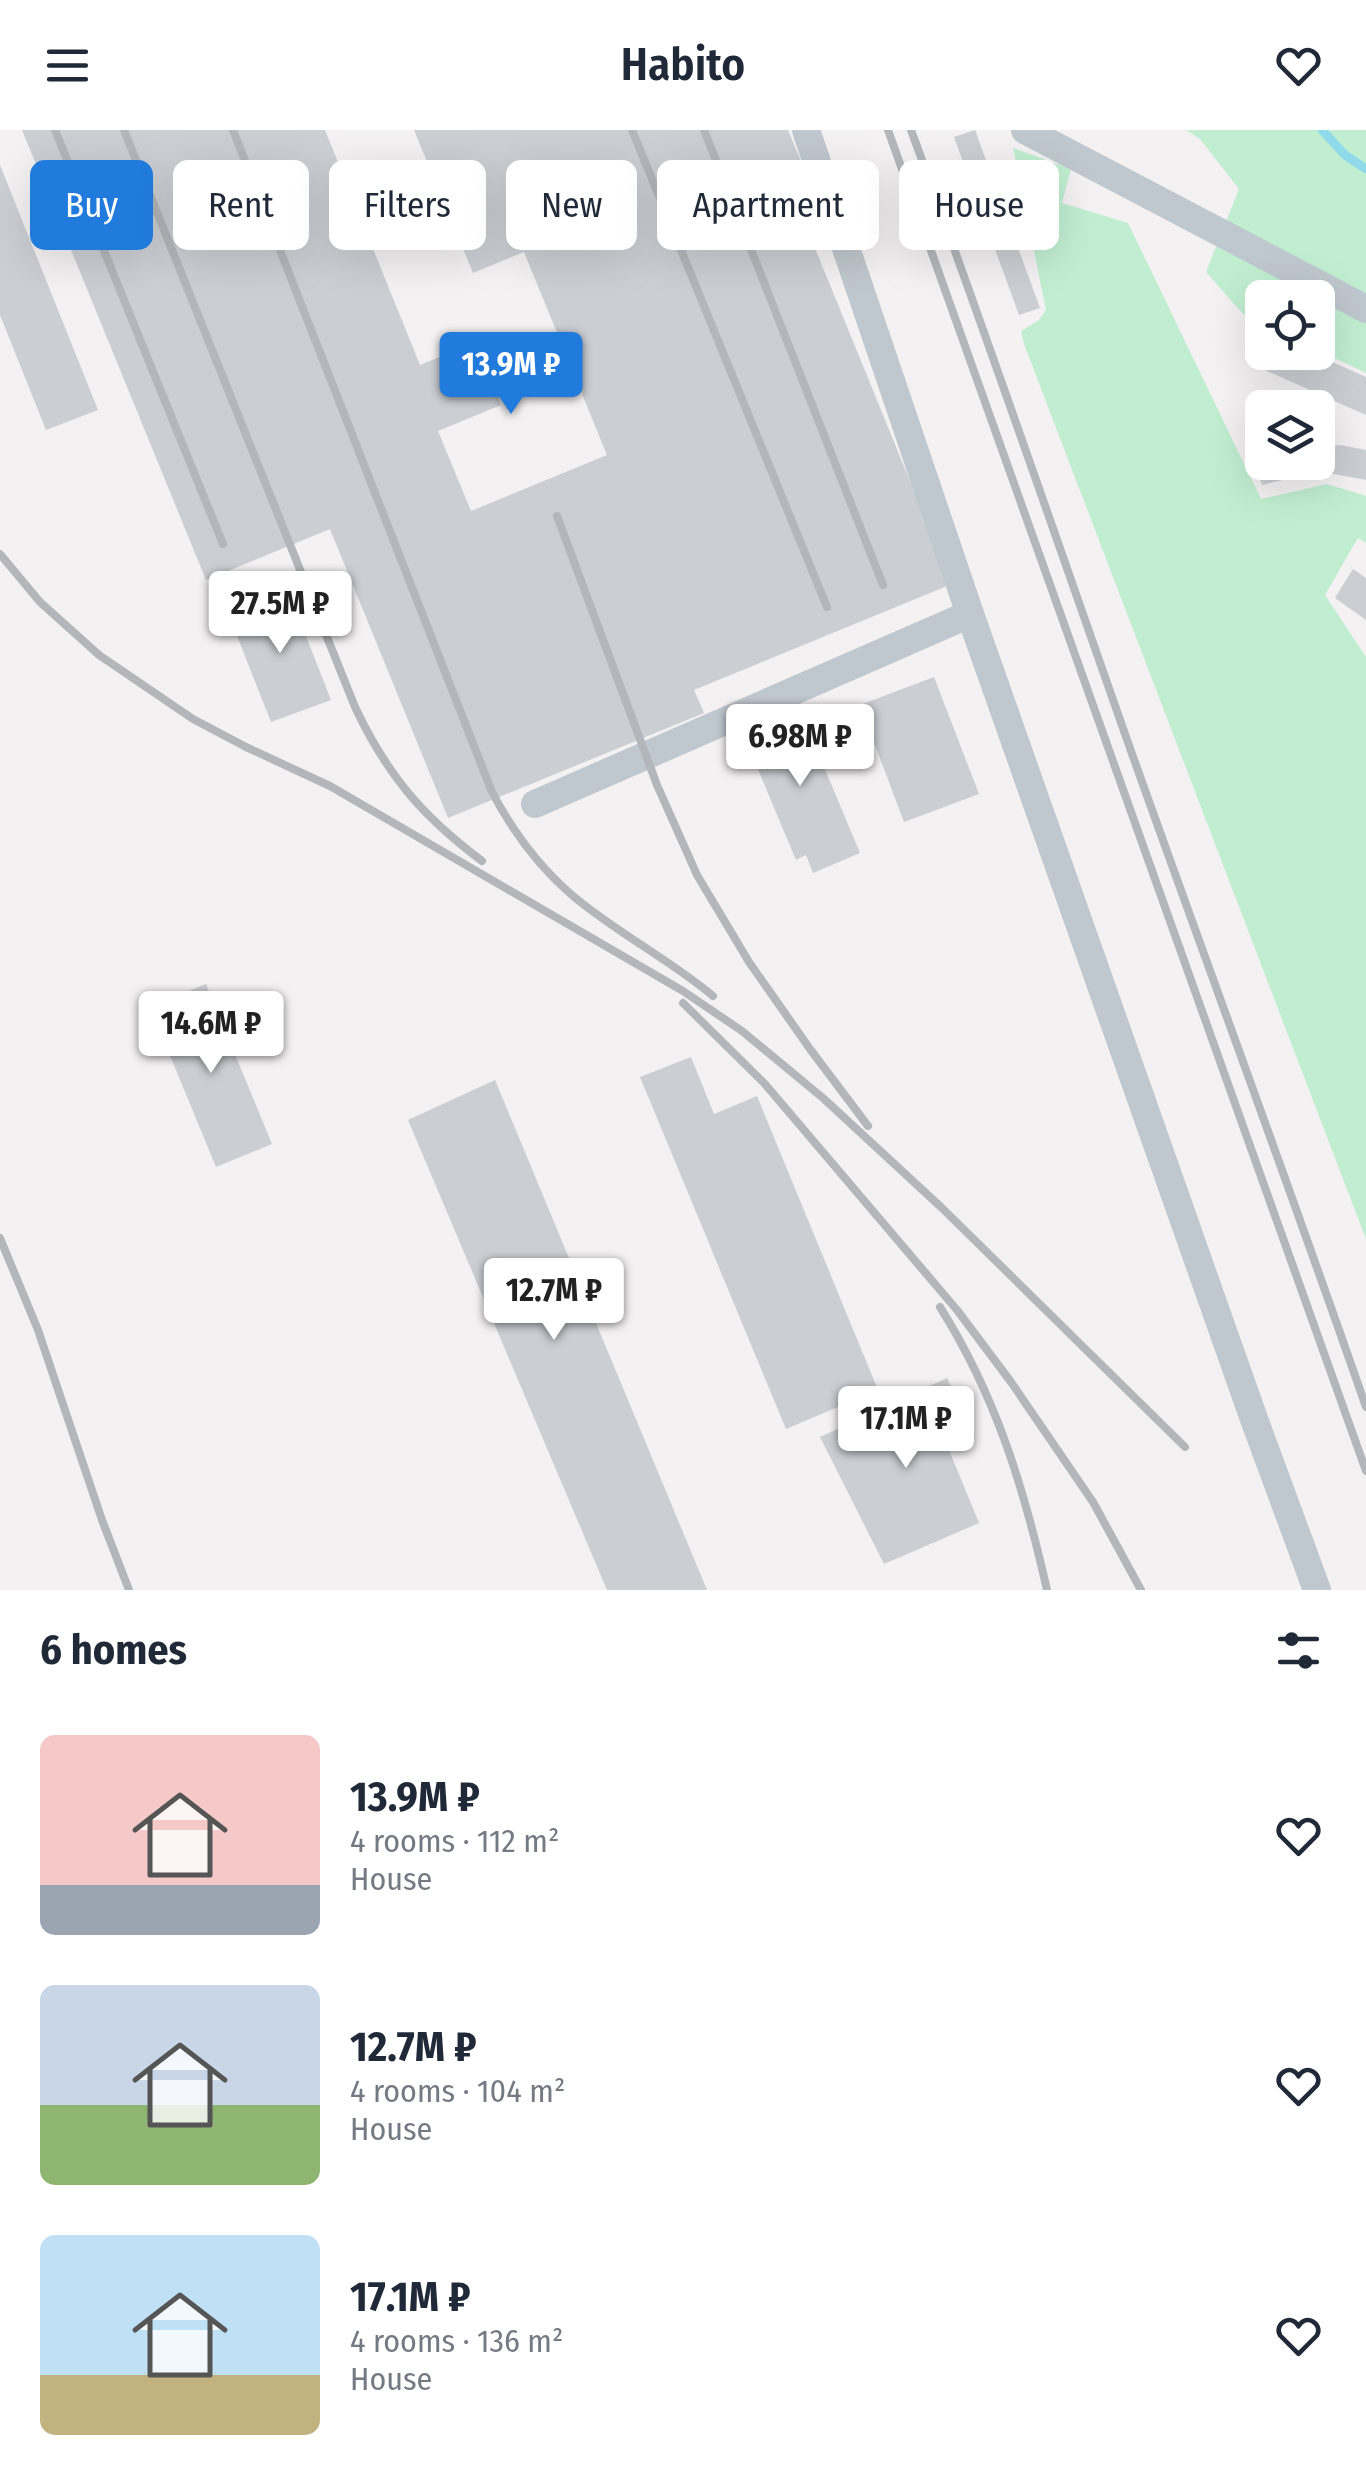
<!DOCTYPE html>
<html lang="en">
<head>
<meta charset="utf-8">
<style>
  :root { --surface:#fff; --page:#f6f6f7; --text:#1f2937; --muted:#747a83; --accent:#217bdd }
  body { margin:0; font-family:"Fira Sans Condensed",sans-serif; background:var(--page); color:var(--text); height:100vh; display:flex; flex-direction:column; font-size:38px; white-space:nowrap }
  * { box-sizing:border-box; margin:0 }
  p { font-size:32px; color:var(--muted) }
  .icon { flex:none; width:55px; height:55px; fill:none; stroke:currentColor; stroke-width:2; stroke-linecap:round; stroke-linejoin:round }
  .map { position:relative; height:1460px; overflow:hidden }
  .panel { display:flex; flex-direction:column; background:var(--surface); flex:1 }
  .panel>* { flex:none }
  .banner { position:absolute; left:30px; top:30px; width:1308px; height:90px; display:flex; gap:20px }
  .buttons { position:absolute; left:1245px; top:150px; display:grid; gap:20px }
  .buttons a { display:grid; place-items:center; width:90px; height:90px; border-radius:15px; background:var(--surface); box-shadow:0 10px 40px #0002; font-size:50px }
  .price { position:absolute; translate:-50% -85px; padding:0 22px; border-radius:10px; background:#fff; color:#222; font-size:32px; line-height:65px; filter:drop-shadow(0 2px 5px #0008) }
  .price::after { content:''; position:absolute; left:50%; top:60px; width:30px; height:22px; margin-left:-15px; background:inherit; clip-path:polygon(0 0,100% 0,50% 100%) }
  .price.selected { background:var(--accent); color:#fff }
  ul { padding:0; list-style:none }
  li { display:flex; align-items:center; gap:30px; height:250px; padding:0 40px }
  li span { display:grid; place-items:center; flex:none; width:280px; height:200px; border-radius:15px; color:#555 }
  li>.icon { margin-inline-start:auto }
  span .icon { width:120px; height:120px; fill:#fffc; stroke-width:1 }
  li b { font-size:42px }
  h2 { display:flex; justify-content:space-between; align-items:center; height:120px; padding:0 40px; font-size:42px }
  .pill { padding:0 35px; border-radius:15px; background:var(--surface); box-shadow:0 10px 40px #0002; font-size:35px; line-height:90px }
  .pill.selected { background:var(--accent); color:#fff }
  header { display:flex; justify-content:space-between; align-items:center; height:130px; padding:0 40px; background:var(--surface); font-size:45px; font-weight:600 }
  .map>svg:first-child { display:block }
  .green { fill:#c1eed1 }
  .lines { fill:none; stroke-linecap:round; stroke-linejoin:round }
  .stream { stroke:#90dae9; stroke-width:9 }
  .building { fill:#cbced3 }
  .minor { stroke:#bfc8ce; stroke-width:28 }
  .rail { stroke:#b3b6ba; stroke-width:8 }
</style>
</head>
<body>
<header><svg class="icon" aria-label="menu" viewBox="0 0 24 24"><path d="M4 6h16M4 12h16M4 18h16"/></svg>Habito<svg class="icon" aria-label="heart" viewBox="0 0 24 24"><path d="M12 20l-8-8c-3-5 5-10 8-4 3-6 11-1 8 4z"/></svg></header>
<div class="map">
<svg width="1366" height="1460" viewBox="0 0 1366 1460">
  <rect width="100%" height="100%" fill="#f3f1f1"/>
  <g class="green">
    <polygon points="1186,0 1366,0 1366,243 1318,220 1318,168 1262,168 1262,193 1243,184 1206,142 1239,59 1200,9"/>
    <polygon points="1013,18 1071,39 1062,73 1128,93 1261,369 1327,354 1366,366 1366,413 1358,408 1325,465 1366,527 1366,1109 1024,214 1021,201 1038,191 1046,180"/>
  </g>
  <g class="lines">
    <polyline class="stream" points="1322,0 1345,25 1366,39"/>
  </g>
  <g class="building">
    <polygon points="22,0 325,0 420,235 476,212 501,275 438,301 471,381 607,325 524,122 473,143 414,0 788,0 818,72 799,79 952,454 694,560 704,583 448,688 330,399 206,450"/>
    <polygon points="975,0 1040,178 1019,185 954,7"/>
    <polygon points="0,35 98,280 46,300 0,185"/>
    <polygon points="1266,222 1310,222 1366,247 1366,285 1258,237"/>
    <polygon points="1340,315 1366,320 1366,350 1334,344 1303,345 1262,355 1251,325 1262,322 1262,332 1318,332 1318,316"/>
    <polygon points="1353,439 1366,448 1366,490 1335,468"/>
    <polygon points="288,460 331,570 271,592 228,483"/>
    <polygon points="934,547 979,664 904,692 860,575"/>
    <polygon points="798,575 860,723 813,743 806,725 796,730 741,599"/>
    <polygon points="206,854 272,1014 216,1037 150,877"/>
    <polygon points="691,927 714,984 757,966 878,1260 786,1299 640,947"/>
    <polygon points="495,950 707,1460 607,1460 408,990"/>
    <polygon points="947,1248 975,1309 949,1320 979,1393 884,1434 820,1307"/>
  </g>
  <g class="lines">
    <g class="minor">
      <polyline points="806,0 970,484 1254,1289 1317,1460"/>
      <polyline points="1025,0 1366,179"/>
      <polyline points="535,674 970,484"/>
    </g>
    <g class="rail">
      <polyline points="55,0 223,414"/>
      <path d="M124,0L355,577C387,645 422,686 482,731"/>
      <path d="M233,0L492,662C513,702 538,736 573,766C617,803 669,829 713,866"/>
      <polyline points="632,0 827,477"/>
      <polyline points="704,0 883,455"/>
      <polyline points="888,0 1366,1341"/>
      <path d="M911,0C987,206 1058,414 1131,621C1209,840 1290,1058 1366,1277"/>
      <polyline points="557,386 657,655 697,745 749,832 810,919 868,996"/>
      <polyline points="0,424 40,472 99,525 193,589 246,617 330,656 683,861 742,901 823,968 942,1078 1185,1317"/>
      <polyline points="683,873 765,954 957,1180 1011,1252 1093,1372 1141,1460"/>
      <polyline points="0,1108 38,1200 102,1390 129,1460"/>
      <path d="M940,1177C996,1266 1024,1358 1047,1460"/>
    </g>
  </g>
</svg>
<div class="buttons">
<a><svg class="icon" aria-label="locate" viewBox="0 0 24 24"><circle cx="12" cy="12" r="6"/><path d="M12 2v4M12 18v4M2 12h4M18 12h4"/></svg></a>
<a><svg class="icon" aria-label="layers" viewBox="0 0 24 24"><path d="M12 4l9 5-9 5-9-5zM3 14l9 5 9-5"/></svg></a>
</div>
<b class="price selected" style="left:511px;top:287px">13.9M ₽</b>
<b class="price" style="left:280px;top:526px">27.5M ₽</b>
<b class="price" style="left:800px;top:659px">6.98M ₽</b>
<b class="price" style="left:211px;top:946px">14.6M ₽</b>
<b class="price" style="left:554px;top:1213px">12.7M ₽</b>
<b class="price" style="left:906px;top:1341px">17.1M ₽</b>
<div class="banner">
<a class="pill selected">Buy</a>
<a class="pill">Rent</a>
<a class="pill">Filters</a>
<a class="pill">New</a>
<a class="pill">Apartment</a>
<a class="pill">House</a>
</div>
</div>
<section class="panel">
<h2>6 homes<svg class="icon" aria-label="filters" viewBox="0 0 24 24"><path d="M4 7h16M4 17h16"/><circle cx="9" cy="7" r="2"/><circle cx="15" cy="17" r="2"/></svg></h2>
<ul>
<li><span style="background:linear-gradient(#f6c9c9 75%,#9aa5b1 0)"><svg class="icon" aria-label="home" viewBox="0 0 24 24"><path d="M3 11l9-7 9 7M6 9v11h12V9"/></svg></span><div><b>13.9M ₽</b><p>4 rooms · 112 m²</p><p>House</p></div><svg class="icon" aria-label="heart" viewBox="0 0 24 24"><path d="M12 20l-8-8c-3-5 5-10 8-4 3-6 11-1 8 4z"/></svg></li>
<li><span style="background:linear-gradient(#c9d6e8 60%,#8fb573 0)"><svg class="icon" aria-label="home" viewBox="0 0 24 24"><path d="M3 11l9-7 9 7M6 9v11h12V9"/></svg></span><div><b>12.7M ₽</b><p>4 rooms · 104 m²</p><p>House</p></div><svg class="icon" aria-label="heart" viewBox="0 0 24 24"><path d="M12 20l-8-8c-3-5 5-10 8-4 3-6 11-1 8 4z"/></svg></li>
<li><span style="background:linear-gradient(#bfe0f5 70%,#c2b280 0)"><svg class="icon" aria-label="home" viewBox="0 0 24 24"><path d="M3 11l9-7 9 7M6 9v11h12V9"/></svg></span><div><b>17.1M ₽</b><p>4 rooms · 136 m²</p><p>House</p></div><svg class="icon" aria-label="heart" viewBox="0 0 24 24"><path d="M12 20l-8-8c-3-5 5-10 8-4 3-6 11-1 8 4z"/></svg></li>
</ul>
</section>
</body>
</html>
